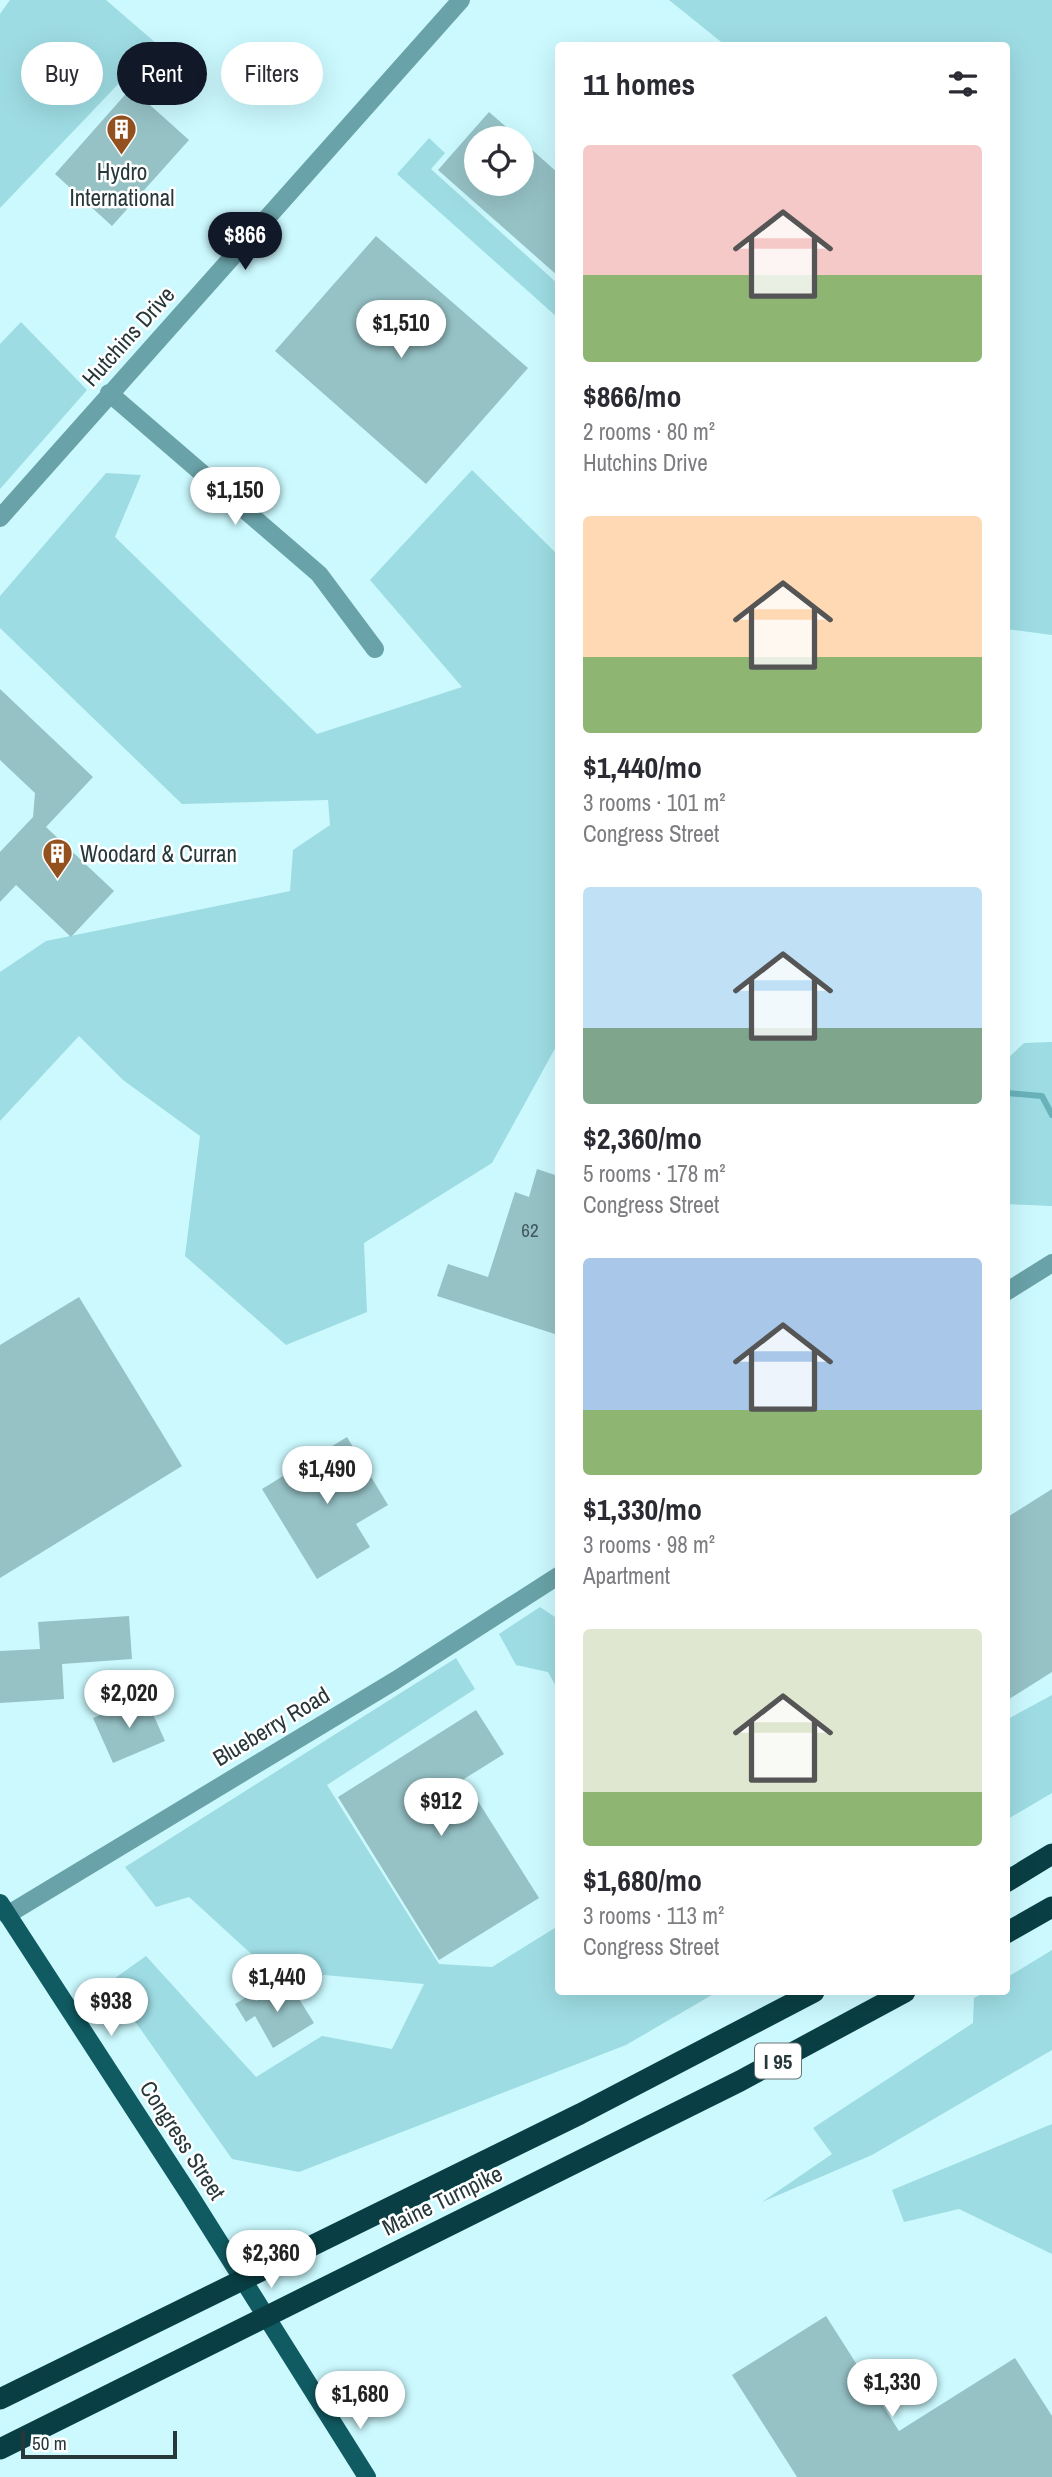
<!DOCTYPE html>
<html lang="en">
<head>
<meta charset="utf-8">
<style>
  :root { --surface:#fff; --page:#f7f7f7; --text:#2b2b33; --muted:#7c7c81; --accent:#111827 }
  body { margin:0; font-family:"Archivo Narrow",sans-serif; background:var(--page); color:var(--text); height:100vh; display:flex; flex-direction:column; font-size:26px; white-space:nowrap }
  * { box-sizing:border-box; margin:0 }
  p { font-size:23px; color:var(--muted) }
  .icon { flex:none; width:38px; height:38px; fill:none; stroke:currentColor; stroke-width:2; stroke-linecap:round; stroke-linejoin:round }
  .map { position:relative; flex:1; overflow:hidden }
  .drawer { position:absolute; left:555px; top:42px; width:455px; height:1953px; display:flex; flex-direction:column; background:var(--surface); border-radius:7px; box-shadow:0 7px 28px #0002 }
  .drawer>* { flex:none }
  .banner { position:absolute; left:21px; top:42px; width:429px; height:63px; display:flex; gap:14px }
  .controls { position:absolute; left:464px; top:126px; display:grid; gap:14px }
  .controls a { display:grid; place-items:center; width:70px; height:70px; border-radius:50%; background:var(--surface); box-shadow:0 7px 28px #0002; font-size:35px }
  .scale { position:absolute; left:21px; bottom:18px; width:156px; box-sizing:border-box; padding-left:7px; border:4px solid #26383a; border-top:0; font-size:19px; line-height:24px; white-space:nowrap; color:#26383a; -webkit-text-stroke:5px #fff; paint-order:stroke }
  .price { position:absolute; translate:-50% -60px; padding:0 16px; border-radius:24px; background:#fff; color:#222; font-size:23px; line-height:46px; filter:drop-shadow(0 2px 4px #0008) }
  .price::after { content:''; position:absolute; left:50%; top:42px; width:21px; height:16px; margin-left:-10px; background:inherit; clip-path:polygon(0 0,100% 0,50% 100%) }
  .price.active { background:var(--accent); color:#fff }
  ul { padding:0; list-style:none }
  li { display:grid; align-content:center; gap:14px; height:371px; padding:0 28px }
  li span { display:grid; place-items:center; height:217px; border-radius:7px; color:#555 }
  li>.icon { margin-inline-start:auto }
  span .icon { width:126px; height:126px; fill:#fffc; stroke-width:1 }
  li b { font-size:30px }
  h2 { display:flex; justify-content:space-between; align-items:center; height:84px; padding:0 28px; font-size:30px }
  .tag { padding:0 24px; border-radius:32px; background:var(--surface); box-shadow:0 7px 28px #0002; font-size:24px; line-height:63px }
  .tag.active { background:var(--accent); color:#fff }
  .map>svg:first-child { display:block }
  .green { fill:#9edce3 }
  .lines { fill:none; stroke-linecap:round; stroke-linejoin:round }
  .stream { stroke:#69b2ba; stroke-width:6 }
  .building { fill:#96c2c6 }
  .minor { stroke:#69a2a8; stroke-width:18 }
  .major { stroke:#105a61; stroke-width:18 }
  .highway { stroke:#093f44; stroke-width:21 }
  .labels { text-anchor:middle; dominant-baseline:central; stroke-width:5; stroke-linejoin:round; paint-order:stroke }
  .number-label { font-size:19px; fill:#425a5d }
  .shield { fill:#fff; stroke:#677475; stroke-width:2 }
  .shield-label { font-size:21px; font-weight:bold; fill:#26383a }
  .poi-label { font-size:23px; fill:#26383a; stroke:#fff }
  .street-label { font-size:23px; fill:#26383a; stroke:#fff }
</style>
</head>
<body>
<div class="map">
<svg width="1052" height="2477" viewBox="0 0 1052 2477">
  <rect width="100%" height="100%" fill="#cbf9fe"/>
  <g class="green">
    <polygon points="10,0 106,0 187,70 159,100 124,78 0,208 0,14"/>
    <polygon points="669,0 1052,0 1052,635 1006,629 1006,46 725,45"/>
    <polygon points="429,138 445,153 431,169 558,284 558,318 397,174"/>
    <polygon points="21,322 87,390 0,489 0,344"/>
    <polygon points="472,470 558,555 558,1043 492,1163 364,1243 367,1312 286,1345 185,1256 200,1136 123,1080 79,1036 0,1121 0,972 46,941 290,891 293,850 330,825 328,800 182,804 0,628 0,596 106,473 141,475 115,537 317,734 462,687 370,580"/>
    <polygon points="1052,1042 1052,1206 1006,1204 1006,1060 1024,1043"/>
    <polygon points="540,1607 558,1619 558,1690 548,1672 516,1665 499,1634"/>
    <polygon points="456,1658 475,1689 327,1785 439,1964 492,1967 558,1926 558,1992 717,1992 626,2045 299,2172 232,2159 108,1983 146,1956 256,2077 322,2036 392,2049 424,1984 269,1970 189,1897 156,1907 125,1867"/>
    <polygon points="1052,1695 1052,1793 1006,1820 1006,1720"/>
    <polygon points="1052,1950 1052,2050 872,2155 762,2202 832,2154 813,2128 973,2023 974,1998 985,1992 1006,1992 1006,1978"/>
    <polygon points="1052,2124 1052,2254 959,2209 904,2222 892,2190"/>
  </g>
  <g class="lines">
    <polyline class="stream" points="1006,1093 1042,1096 1052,1115"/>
  </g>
  <g class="building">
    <polygon points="131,88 189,140 112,226 55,174"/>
    <polygon points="489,112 519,138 476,138 476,184 522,184 522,141 558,173 558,276 438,170"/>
    <polygon points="376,236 528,368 426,484 275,351"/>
    <polygon points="0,689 93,777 46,827 114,891 71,937 16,885 0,902 0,852 33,817 35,793 0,760"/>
    <polygon points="537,1169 558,1176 558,1335 437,1296 448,1264 488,1277 515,1192 529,1197"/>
    <polygon points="79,1297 182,1466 0,1578 0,1345"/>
    <polygon points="347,1437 388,1505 356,1524 370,1547 317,1579 262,1489"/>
    <polygon points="1052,1489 1052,1672 1006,1701 1006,1518"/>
    <polygon points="129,1616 132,1659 62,1664 64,1699 0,1703 0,1651 40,1649 38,1622"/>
    <polygon points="145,1696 165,1741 113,1763 93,1718"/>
    <polygon points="476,1710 504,1754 464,1779 539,1898 439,1960 338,1797"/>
    <polygon points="288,1981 314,2023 273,2048 255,2016 246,2022 235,2004 252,1994 256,2001"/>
    <polygon points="826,2316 899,2431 1015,2358 1052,2416 1052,2477 797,2477 732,2375"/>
  </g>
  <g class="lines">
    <g class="minor">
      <polyline points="109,393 319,574 375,649"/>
      <polyline points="0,518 461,0"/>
      <polyline points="1006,1292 1052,1263"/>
      <polyline points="7,1915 396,1680 558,1576"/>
    </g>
    <polyline class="major" points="0,1903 189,2194 367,2477"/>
    <g class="highway">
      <polyline points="1006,1882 1052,1854"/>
      <polyline points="1006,1933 1052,1907"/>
      <polyline points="0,2399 580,2114 814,1992"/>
      <polyline points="0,2449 740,2081 905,1992"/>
    </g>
  </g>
  <defs>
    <symbol id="building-pin" viewBox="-11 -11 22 30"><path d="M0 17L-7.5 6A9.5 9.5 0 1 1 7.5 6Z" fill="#92511e" stroke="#fff"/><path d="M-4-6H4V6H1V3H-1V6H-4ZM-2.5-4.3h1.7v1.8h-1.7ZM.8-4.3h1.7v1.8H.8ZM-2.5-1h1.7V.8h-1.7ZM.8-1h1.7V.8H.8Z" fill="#fff"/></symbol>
  </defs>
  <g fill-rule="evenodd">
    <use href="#building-pin" x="104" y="112" width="35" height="47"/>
    <use href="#building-pin" x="40" y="836" width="35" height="47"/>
  </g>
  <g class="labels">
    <g class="number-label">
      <text x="530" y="1230">62</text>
    </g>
    <rect class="shield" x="755" y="2043.5" width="46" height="35" rx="5"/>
    <g class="shield-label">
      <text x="778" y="2061">I 95</text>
    </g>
    <g class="poi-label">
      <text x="122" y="171">Hydro<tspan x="122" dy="26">International</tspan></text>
      <text x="80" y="853" text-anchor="start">Woodard &amp; Curran</text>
    </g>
    <g class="street-label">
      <text transform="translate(128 336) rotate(-48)">Hutchins Drive</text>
      <text transform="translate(271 1726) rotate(-31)">Blueberry Road</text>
      <text transform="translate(183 2140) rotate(57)">Congress Street</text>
      <text transform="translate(442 2200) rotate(-26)">Maine Turnpike</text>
    </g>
  </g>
</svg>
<div class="controls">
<a><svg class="icon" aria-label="locate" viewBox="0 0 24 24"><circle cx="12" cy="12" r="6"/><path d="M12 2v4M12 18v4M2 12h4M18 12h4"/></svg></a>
</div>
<div class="scale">50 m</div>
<b class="price active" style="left:245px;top:272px">$866</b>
<b class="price" style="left:401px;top:360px">$1,510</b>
<b class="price" style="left:235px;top:527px">$1,150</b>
<b class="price" style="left:327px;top:1506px">$1,490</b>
<b class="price" style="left:129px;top:1730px">$2,020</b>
<b class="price" style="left:441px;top:1838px">$912</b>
<b class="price" style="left:277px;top:2014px">$1,440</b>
<b class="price" style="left:111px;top:2038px">$938</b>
<b class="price" style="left:271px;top:2290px">$2,360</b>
<b class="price" style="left:892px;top:2419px">$1,330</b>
<b class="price" style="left:360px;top:2431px">$1,680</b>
<div class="banner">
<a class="tag">Buy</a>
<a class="tag active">Rent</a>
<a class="tag">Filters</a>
</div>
<section class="drawer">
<h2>11 homes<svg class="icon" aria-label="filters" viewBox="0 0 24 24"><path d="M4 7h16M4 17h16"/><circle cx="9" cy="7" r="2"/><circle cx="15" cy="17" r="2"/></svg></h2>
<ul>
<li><span style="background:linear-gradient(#f6c9c9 60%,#8fb573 0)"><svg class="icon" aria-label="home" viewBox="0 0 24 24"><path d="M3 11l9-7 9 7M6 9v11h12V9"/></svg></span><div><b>$866/mo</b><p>2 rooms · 80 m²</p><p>Hutchins Drive</p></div></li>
<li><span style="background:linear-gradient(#ffd9b3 65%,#8fb573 0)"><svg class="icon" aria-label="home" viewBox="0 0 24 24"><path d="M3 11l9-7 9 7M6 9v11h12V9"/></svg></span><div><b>$1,440/mo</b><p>3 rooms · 101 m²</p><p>Congress Street</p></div></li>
<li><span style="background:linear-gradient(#bfe0f5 65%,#7fa58c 0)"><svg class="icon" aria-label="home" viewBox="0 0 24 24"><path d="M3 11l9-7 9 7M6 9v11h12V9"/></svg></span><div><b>$2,360/mo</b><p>5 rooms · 178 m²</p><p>Congress Street</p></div></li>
<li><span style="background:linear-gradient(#a9c7e8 70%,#8fb573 0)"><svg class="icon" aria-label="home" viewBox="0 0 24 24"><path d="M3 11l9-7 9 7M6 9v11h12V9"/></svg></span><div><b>$1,330/mo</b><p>3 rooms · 98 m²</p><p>Apartment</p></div></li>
<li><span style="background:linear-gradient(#dfe7d0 75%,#8fb573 0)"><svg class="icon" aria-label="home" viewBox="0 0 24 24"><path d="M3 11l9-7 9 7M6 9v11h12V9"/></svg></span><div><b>$1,680/mo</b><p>3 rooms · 113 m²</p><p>Congress Street</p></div></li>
</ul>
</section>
</div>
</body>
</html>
